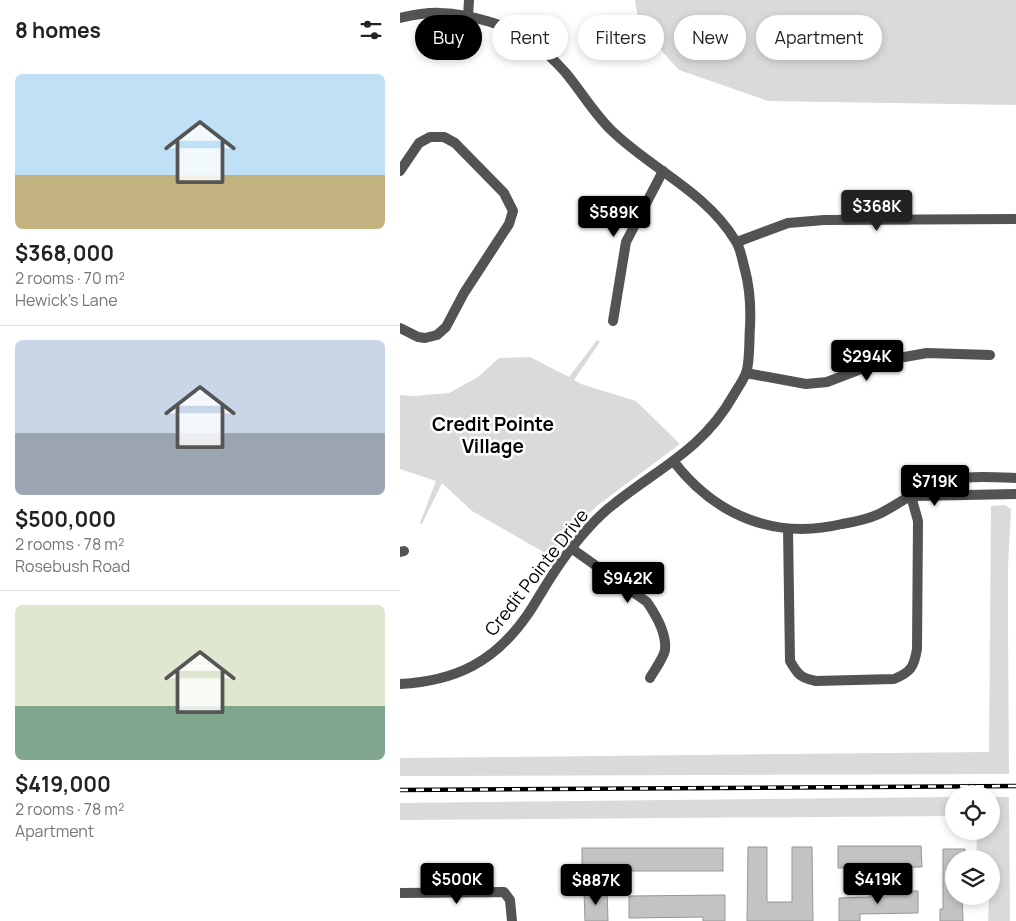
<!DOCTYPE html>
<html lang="en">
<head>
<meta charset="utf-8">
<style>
  :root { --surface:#fff; --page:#f6f6f6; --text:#222; --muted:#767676; --line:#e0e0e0; --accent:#000 }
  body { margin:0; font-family:Manrope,sans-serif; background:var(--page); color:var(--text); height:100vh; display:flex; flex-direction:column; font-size:19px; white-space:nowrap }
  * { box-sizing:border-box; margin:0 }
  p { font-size:16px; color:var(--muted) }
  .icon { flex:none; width:28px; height:28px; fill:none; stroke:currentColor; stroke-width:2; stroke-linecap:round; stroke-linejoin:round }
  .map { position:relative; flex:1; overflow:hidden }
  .panel { display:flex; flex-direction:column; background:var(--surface); width:400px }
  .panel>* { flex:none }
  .banner { position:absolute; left:15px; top:15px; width:475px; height:45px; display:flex; gap:10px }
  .tools { position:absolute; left:545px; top:785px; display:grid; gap:10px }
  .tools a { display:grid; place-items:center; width:55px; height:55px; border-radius:50%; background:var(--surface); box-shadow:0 2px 8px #0003; font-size:25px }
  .price { position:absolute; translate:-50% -42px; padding:0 11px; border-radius:5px; background:var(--accent); color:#fff; font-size:16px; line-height:32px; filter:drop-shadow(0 1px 2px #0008) }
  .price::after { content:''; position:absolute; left:50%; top:30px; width:15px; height:11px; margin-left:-8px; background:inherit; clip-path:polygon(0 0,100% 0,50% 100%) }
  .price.selected { background:#222; color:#fff }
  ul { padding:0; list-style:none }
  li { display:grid; align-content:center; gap:10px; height:265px; padding:0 15px }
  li+li { border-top:1px solid var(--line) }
  li span { display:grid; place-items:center; height:155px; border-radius:8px; color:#555 }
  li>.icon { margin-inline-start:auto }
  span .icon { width:90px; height:90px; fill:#fffc; stroke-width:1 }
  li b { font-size:21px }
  h2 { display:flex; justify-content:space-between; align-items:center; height:60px; padding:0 15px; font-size:21px }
  .pill { padding:0 18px; border-radius:22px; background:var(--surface); box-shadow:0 2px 8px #0003; font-size:18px; line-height:45px }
  .pill.selected { background:var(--accent); color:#fff }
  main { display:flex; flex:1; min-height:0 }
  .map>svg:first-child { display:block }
  .green { fill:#dadada }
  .building { fill:#c3c3c3; stroke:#979797 }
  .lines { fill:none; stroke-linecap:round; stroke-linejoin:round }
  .minor { stroke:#535353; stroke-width:10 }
  .rail-casing { stroke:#000; stroke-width:4.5 }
  .rail { stroke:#fff; stroke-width:2.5; stroke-dasharray:8; stroke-linecap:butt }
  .labels { text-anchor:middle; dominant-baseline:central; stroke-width:5; stroke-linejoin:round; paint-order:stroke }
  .street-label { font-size:18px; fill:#000; stroke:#fff }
  .neighbourhood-label { font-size:19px; font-weight:bold; fill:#000; stroke:#fff }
</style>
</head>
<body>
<main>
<section class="panel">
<h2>8 homes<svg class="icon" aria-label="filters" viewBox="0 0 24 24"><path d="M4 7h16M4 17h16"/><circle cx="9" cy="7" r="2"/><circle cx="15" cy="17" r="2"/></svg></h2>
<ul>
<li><span style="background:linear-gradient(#bfe0f5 65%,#c2b280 0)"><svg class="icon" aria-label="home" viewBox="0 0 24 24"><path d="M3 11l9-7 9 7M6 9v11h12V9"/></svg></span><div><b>$368,000</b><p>2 rooms · 70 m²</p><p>Hewick's Lane</p></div></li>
<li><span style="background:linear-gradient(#c9d6e8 60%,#9aa5b1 0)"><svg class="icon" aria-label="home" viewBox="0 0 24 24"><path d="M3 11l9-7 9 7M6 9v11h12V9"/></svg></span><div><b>$500,000</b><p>2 rooms · 78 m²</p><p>Rosebush Road</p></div></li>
<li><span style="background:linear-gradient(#dfe7d0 65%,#7fa58c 0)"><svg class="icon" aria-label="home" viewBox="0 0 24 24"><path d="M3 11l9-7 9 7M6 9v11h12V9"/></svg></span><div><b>$419,000</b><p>2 rooms · 78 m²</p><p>Apartment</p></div></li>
</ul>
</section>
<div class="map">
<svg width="616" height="921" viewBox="0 0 616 921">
  <rect width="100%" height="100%" fill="#fff"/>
  <g class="green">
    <polygon points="235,0 616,0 616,105 368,101 279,70 239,26"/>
    <polygon points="197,340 200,342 174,380 181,384 236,401 280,444 198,505 177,524 154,558 72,511 42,483 22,524 20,523 36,481 0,469 0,395 14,396 49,393 78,377 99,358 130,357 169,377"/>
    <polygon points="605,505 611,509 608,568 608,625 609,774 0,776 0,758 589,752 591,506"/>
    <polygon points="554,797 554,816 0,820 0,803"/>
    <polygon points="591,797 609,797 609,800 610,921 588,921 589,899 585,896 591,896 591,859 576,859 577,836 575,831 591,831"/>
  </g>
  <g class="building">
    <polygon points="438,846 521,846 522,867 438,868"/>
    <polygon points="348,847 367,847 367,902 392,902 392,847 412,847 413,921 347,921"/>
    <rect x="182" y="848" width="141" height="23"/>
    <polygon points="543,849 565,849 565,859 554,859 554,896 562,896 563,921 540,921 540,909 543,909"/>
    <polygon points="207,890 208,921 185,921 184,891"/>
    <polygon points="518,891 518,913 460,914 460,921 439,921 439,898 470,897 470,892"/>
    <polygon points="325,895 325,921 303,921 303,917 229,918 229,896"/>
  </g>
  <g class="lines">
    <g class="minor">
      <polyline points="68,17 69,0"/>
      <path d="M0,18C13,15 28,12 41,13C68,14 109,25 130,40C143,49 155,61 165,72C181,91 193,112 211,130C251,169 305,191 335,240C341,248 342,260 345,270C350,289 351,307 350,327C349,339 350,363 346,373C343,381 337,389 333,396C303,449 259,468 214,504C199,515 186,530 174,545C156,566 143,591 128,614C95,662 56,681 0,684"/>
      <polyline points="0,171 19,143 30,137 44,137 55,143 104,193 113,211 109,224 64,293 46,327 37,335 25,338 18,337 0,328"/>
      <polyline points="337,242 388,223 424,220 616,219"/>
      <polyline points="213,321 226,242 263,171"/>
      <polyline points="346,373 406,384 427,382 482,361 527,353 590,355"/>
      <path d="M274,462C316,516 375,540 442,524C454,522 468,519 479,514C498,505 516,490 536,483C559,475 592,477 616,478"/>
      <polyline points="515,496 616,494"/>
      <path d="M388,529L390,661C398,675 401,678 416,681L494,679C511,672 514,667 517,649L518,521L511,496"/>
      <path d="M171,548L247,602C256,615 267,633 265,650C264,657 254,671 250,678"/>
      <polyline points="0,552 4,551"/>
      <polyline points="0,893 104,892 110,900 112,921"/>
    </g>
    <defs>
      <polyline id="rail" points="0,790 616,786"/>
    </defs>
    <use href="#rail" class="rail-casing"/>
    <use href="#rail" class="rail"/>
  </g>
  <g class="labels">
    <g class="street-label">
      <text transform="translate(136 572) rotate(-52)">Credit Pointe Drive</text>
    </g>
    <g class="neighbourhood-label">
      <text x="93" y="424">Credit Pointe<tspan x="93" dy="22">Village</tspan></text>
    </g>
  </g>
</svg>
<div class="tools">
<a><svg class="icon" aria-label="locate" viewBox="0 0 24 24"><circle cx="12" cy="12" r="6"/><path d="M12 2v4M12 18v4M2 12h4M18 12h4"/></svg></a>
<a><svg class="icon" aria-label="layers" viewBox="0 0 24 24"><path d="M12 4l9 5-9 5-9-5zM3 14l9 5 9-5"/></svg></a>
</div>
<b class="price selected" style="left:477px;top:232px">$368K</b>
<b class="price" style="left:214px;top:238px">$589K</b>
<b class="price" style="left:467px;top:382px">$294K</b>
<b class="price" style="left:535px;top:507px">$719K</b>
<b class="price" style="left:228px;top:604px">$942K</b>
<b class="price" style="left:57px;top:905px">$500K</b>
<b class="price" style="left:478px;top:905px">$419K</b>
<b class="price" style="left:196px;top:906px">$887K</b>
<div class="banner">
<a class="pill selected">Buy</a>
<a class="pill">Rent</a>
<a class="pill">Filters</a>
<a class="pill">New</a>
<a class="pill">Apartment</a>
</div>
</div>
</main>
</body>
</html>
